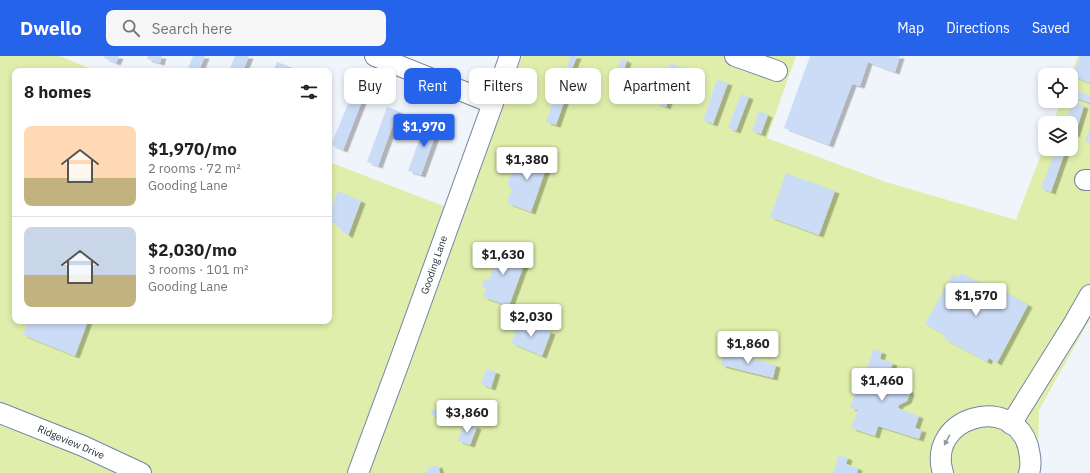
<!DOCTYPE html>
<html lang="en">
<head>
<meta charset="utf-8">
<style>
  :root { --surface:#fff; --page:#f6f6f6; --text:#202124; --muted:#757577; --line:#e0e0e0; --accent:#2563eb }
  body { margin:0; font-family:"IBM Plex Sans",sans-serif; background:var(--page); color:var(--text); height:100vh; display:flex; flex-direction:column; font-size:15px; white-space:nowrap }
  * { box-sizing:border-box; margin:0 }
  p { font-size:13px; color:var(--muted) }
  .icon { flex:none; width:22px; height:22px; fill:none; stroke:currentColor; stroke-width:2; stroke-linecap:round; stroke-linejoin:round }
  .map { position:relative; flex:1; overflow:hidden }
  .details { position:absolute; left:12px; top:12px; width:320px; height:256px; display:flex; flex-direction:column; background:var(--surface); border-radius:8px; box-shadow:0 2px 6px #0003 }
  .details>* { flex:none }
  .guide { position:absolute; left:344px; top:12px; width:380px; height:36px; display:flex; gap:8px }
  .tools { position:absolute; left:1038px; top:12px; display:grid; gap:8px }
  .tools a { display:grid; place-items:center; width:40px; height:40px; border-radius:8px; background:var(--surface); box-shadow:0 2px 6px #0003; font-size:20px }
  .price { position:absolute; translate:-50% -34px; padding:0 9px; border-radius:4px; background:#fff; color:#222; font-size:13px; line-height:26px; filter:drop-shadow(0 1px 2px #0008) }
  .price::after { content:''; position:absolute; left:50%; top:24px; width:12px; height:9px; margin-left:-6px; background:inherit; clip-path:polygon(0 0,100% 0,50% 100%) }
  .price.active { background:var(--accent); color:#fff }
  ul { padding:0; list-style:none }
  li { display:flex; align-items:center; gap:12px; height:100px; padding:0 12px }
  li+li { border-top:1px solid var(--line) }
  li span { display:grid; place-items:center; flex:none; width:112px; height:80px; border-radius:8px; color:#555 }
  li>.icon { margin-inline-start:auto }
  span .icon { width:48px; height:48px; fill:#fffc; stroke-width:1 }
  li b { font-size:17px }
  h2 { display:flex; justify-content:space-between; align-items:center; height:48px; padding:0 12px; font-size:17px }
  .tag { padding:0 14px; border-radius:8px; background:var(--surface); box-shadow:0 2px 6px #0003; font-size:14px; line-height:36px }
  .tag.active { background:var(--accent); color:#fff }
  header { display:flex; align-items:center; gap:24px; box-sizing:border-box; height:56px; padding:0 20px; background:var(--accent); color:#fff }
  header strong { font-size:19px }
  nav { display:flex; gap:22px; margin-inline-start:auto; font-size:14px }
  .search { width:280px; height:36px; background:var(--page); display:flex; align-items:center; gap:10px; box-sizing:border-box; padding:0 14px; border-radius:8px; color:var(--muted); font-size:15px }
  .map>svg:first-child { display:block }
  .green { fill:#dfeeab }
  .building { fill:#cbddf6; filter:url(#shadow) }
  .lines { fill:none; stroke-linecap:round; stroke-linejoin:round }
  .minor-casing { stroke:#7285a2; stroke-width:22 }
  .minor { stroke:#fff; stroke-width:20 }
  .oneway { fill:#93979d }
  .labels { text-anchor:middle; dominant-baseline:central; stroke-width:3; stroke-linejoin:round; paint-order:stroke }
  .street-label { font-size:10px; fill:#272f3b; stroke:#fff }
</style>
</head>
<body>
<header>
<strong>Dwello</strong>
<div class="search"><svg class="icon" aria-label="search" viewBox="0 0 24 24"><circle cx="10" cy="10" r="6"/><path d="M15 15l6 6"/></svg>Search here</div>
<nav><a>Map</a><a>Directions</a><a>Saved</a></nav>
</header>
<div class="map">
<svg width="1090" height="417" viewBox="0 0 1090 417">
  <defs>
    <filter id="shadow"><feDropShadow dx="4.5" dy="2.5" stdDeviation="0" flood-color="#0004"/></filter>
  </defs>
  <rect width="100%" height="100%" fill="#f0f4fb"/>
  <polygon class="green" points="0,0 59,0 97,15 15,15 15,265 329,265 329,106 462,157 522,0 796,0 767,82 886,126 1016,164 1045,88 1045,93 1071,93 1071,67 1053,67 1061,45 1071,45 1071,19 1078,0 1090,0 1090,263 1039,354 1038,395 1036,417 0,417"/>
  <g class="building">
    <polygon points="105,0 119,0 116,7 104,2"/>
    <polygon points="148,0 162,0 160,7 147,3"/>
    <polygon points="193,0 205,0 199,15 187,15"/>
    <polygon points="235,0 249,0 243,15 229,15"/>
    <polygon points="571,0 577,0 572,13 567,11"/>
    <polygon points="810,0 900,0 895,16 868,6 860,30 852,28 829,89 784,72"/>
    <polygon points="1080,0 1090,0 1090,27 1073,20"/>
    <polygon points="621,2 627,5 621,23 615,21"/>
    <polygon points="277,6 288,10 286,15 273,15"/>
    <polygon points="670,7 680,11 666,51 656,47"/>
    <polygon points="717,24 728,27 713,68 703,64"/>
    <polygon points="560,26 570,29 556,69 546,66"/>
    <polygon points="1075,34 1090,40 1090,47 1073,41"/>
    <polygon points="353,36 364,40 343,94 331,89"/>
    <polygon points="741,38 749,41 736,75 728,72"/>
    <polygon points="1072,46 1084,50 1075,79 1071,78 1071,67 1065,67"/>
    <polygon points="387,51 398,55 378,110 367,106"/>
    <polygon points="759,55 768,59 761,78 752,75"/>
    <polygon points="426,65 439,69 421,119 408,115"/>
    <polygon points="1090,71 1090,87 1085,85"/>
    <polygon points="1056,93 1066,93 1051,136 1041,132"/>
    <polygon points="525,95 549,104 531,156 507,147 512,132 507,130 513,113 518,115"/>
    <polygon points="786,117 835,135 819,179 770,161"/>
    <polygon points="338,135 361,145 348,180 329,163 329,157"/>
    <polygon points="493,187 514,194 510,204 524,209 509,250 483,241 486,232 482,231 485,223 489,224 497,202 489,199"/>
    <polygon points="961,217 999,238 1001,234 1028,249 997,307 989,302 987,306 944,283 946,280 925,268 953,218 959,221"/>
    <polygon points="534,257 553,265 550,271 532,263"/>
    <polygon points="521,264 551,276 542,300 511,287"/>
    <polygon points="28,265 88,265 75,300 23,279"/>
    <polygon points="873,293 882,296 880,303 893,307 885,329 888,330 897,325 905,328 910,337 907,345 899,349 898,352 919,360 915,372 922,374 919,383 878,370 875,380 851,372 858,354 850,352 858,328 862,329"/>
    <polygon points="724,296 776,309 773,322 721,309"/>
    <polygon points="486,313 496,316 491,332 481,328"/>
    <polygon points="432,353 449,358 447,363 431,359"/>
    <polygon points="464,366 477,371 470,389 458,385"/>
    <polygon points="839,399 848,402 846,408 858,412 857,417 833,417"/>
    <polygon points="438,409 440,417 424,417 429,415 427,412"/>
  </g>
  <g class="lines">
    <defs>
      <g id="minor">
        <polyline points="375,0 492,47"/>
        <polyline points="735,0 777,15"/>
        <polyline points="1085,124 1090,124"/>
        <polyline points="0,357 83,390 141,417"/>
        <polyline points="1011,368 1074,267 1090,239"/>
        <polyline points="358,417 400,304 510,0"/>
        <path d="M943,417C926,361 1012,337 1028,390C1030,399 1032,408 1029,417"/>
      </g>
    </defs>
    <use href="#minor" class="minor-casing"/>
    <use href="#minor" class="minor"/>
  </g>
  <defs><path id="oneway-solid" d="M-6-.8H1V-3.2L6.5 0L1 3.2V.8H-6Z"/></defs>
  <use class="oneway" href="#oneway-solid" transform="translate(947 384) rotate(118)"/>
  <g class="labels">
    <g class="street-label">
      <text transform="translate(434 209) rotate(-71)">Gooding Lane</text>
      <text transform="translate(71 386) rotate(23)">Ridgeview Drive</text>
    </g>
  </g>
</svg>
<div class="tools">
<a><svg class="icon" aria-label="locate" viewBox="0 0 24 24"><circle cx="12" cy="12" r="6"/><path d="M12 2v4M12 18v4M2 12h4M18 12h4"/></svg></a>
<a><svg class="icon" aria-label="layers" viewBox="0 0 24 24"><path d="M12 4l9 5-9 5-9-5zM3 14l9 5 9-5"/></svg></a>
</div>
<b class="price active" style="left:424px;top:92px">$1,970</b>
<b class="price" style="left:527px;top:125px">$1,380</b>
<b class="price" style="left:503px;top:220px">$1,630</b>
<b class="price" style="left:976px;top:261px">$1,570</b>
<b class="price" style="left:531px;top:282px">$2,030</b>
<b class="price" style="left:748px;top:309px">$1,860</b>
<b class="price" style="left:882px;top:346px">$1,460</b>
<b class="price" style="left:467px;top:378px">$3,860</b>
<div class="guide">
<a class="tag">Buy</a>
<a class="tag active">Rent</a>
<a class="tag">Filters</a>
<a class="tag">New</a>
<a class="tag">Apartment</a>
</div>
<section class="details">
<h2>8 homes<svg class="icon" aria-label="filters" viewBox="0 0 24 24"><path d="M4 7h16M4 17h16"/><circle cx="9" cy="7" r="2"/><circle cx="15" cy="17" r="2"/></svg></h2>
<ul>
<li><span style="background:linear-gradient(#ffd9b3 65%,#c2b280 0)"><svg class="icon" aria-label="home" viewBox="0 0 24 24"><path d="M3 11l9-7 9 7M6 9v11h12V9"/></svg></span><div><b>$1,970/mo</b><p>2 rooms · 72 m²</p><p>Gooding Lane</p></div></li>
<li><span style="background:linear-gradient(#c9d6e8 60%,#c2b280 0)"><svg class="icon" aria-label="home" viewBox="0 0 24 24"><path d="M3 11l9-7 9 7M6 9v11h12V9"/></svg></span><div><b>$2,030/mo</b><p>3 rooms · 101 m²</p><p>Gooding Lane</p></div></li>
</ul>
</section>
</div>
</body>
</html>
